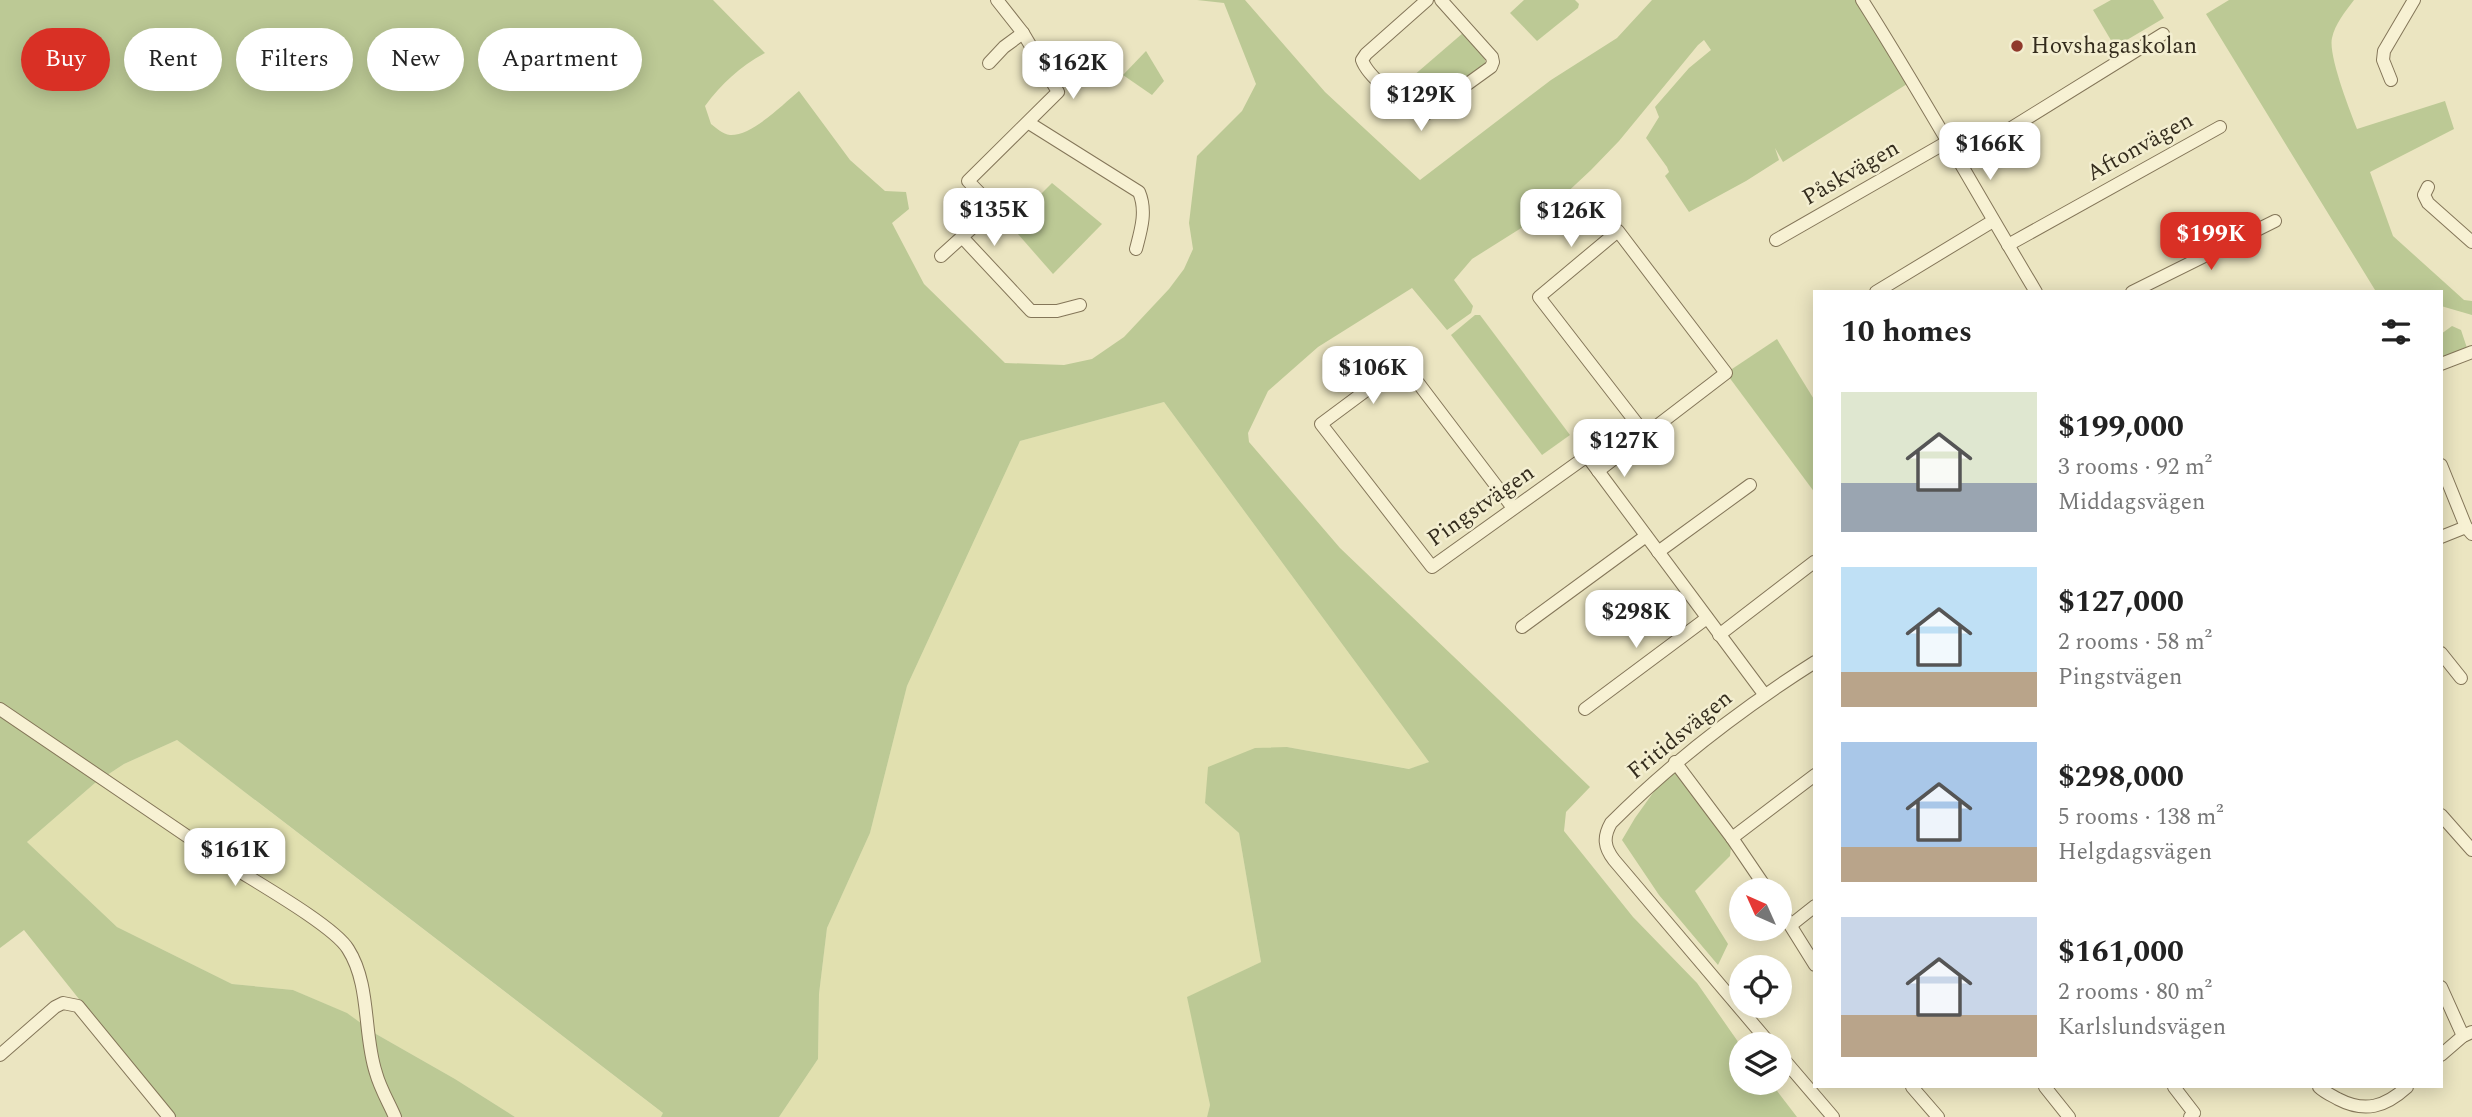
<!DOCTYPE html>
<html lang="en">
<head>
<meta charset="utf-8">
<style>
  :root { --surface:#fff; --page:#f6f6f6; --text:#222; --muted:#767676; --accent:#d93025 }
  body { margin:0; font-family:Spectral,serif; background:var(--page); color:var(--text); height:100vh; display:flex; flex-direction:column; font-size:26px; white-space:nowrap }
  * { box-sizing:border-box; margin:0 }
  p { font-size:23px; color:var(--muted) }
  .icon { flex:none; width:38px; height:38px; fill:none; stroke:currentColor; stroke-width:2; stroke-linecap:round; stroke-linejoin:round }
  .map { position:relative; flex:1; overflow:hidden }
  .panel { position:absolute; left:1813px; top:290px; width:630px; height:798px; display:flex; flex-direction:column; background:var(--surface); border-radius:0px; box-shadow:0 4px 18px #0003 }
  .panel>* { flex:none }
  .banner { position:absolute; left:21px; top:28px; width:665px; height:63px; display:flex; gap:14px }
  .needle { width:46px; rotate:315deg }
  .fabs { position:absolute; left:1729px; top:878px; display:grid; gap:14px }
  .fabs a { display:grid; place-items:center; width:63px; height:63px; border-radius:50%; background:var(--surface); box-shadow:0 4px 18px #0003; font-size:35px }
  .price { position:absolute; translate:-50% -60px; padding:0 16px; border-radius:14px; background:#fff; color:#222; font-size:23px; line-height:46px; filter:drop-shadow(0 2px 4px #0008) }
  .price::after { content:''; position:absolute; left:50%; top:42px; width:21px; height:16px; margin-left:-10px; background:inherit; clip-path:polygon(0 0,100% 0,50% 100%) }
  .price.active { background:var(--accent); color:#fff }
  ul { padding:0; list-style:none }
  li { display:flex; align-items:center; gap:21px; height:175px; padding:0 28px }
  li span { display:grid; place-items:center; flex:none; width:196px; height:140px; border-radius:0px; color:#555 }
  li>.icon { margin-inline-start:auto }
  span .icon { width:84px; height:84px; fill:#fffc; stroke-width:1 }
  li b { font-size:30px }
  h2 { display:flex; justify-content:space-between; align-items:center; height:84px; padding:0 28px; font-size:30px }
  .chip { padding:0 24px; border-radius:32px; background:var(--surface); box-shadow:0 4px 18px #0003; font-size:24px; line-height:63px }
  .chip.active { background:var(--accent); color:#fff }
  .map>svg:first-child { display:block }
  .farmland { fill:#e1e0af }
  .green { fill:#bcc995 }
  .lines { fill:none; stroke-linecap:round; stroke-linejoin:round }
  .minor-casing { stroke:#847659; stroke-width:14 }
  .minor { stroke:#f7f1d3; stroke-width:12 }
  .poi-dot { fill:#903a2c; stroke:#f3eed0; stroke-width:2.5 }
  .labels { text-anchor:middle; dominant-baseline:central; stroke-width:5; stroke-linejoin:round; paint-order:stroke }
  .poi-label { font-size:23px; fill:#342c1d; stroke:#f3eed0; text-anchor:start }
  .street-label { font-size:23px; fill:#342c1d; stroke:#f3eed0 }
</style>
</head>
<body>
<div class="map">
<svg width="2472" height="1117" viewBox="0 0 2472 1117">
  <rect width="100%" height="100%" fill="#ebe5c1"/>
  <g class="farmland">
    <polygon points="1164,402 1429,762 1410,769 1287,747 1205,803 1239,833 1261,962 1188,997 1210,1105 1207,1117 779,1117 818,1059 819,994 827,928 870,833 907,686 1020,441"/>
    <polygon points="177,740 664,1114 661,1117 515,1117 455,1079 376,1034 346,1013 293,990 232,984 117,927 27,842 95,783 124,764"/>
  </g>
  <g class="green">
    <path d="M0,0H713L765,53C741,66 721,84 705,106L711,124C716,128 723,134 730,135C752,136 782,105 799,91L850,160L885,191L906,192L909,209L892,223L924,284L1005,363L1064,365L1092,359L1124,337L1169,289L1184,269L1193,249L1189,223L1197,156L1242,111L1256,84L1224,3L1197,0H1245L1325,92L1420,180L1551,80L1617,38L1652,0H1869L1915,79L1783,162L1775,148L1779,160L1746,181L1689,212L1665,176L1669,172L1667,167L1646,138L1659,117L1655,107L1689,68L1711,50L1704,40L1698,45L1619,141L1591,170L1545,213L1472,259L1454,280L1473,306L1471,313L1447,330L1412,288L1318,347L1268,391L1248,433L1249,442L1340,548L1590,787L1566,812L1564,831L1633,917L1697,983L1741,1046V1083H1771L1797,1117H1207L1210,1105L1187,997L1261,962L1239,833L1205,803L1208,767L1255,748L1287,747L1409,769L1429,762L1164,402L1020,441L907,686L870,833L827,928L819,994L818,1059L779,1117H661L663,1113L177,740L124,764L95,783L27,842L117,927L232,984L293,990L347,1013L376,1034L455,1079L515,1117H173L24,930L0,948Z"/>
    <polygon points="1524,0 1575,0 1579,4 1578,8 1537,41 1510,13"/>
    <polygon points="2111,0 2153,0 2164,18 2115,47 2093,10"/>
    <path d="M2229,0H2354C2345,12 2335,24 2332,38C2328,55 2350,111 2357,129L2445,101L2454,129L2370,172L2393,236L2464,300L2472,301V315L2441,306V292L2375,290L2206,14Z"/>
    <polygon points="1463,33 1484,56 1486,65 1423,109 1398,89"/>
    <polygon points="1146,51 1164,81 1152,95 1123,75"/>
    <polygon points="1052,183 1102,224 1053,274 1010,225"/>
    <polygon points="1475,315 1480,315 1570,435 1542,455 1451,335"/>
    <polygon points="2452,326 2461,330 2467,348 2441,358 2441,334"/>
    <polygon points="1777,339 1815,401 1815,493 1726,373"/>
    <polygon points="1675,762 1732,838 1730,856 1695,891 1728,944 1718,965 1659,895 1622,840 1635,818"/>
  </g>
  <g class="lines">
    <defs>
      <g id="minor">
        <polyline points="997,0 1023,33 1058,92 968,181 994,208 962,237 1031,311 1057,311 1080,305"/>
        <path d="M1427,0L1366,54L1362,60C1369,80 1406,104 1423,116L1491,67L1493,62L1492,57L1441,0"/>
        <path d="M1862,0C1923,96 1978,195 2036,292"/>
        <polyline points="989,63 1004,47 1023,33"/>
        <polyline points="2391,80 2383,60 2384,51 2414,0"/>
        <path d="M1029,123L1139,192C1147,211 1141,230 1136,249"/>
        <polyline points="1958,161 2163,34"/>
        <polyline points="2428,187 2424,195 2428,203 2472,242"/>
        <polyline points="1776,240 1947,142"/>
        <polyline points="2008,245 2220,127"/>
        <polyline points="941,256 962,237"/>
        <polyline points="1876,292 1993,221"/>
        <polyline points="2132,292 2275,221"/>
        <polyline points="2441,364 2472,352"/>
        <polyline points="2441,465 2466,527"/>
        <polyline points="1598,471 1726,373 1618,231 1539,297 1645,434"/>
        <polyline points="1513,508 1403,363 1321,424 1432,567 1587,456 1764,694"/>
        <polyline points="2441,537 2466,527 2472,534"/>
        <polyline points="1658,552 1750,485"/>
        <polyline points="1522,627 1646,536"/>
        <polyline points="1719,635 1814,562"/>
        <polyline points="2441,653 2461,678"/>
        <path d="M0,709L231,866C256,882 334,926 348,949C371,985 363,1034 376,1073C380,1088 389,1103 395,1117"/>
        <polyline points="1585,709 1707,618"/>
        <polyline points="1675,762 1732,838 1768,891"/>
        <polyline points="2441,815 2472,850"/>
        <polyline points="1732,838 1815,775"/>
        <polyline points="1780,909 1815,965"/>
        <polyline points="1791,925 1815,906"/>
        <polyline points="2441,987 2463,1036"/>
        <path d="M1771,1045L1614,860C1604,847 1603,837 1611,823C1673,761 1741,709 1815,662"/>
        <polyline points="0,1055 55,1007 63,1003 78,1006 169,1117"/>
        <polyline points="1780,1055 1833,1117"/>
        <polyline points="2441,1055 2463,1036 2472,1032"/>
        <polyline points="1912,1087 1938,1117"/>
        <polyline points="2045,1087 2069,1117"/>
        <polyline points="2174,1087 2194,1113 2190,1117"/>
        <path d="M2319,1087C2324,1092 2331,1095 2338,1099C2365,1113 2385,1107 2407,1087"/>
      </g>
    </defs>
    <use href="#minor" class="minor-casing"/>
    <use href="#minor" class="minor"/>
  </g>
  <circle class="poi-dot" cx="2017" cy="46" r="7"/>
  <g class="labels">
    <g class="poi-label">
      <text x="2031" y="46">Hovshagaskolan</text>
    </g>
    <g class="street-label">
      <text transform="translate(2140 147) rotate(-29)">Aftonvägen</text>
      <text transform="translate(1851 173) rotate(-30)">Påskvägen</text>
      <text transform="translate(1481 506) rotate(-35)">Pingstvägen</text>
      <text transform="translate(1680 735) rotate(-39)">Fritidsvägen</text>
    </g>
  </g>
</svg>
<div class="fabs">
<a><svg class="needle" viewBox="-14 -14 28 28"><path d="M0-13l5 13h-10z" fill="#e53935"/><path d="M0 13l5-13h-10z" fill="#767676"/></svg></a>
<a><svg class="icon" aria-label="locate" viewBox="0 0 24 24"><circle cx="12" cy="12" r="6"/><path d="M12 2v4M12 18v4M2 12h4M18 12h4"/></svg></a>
<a><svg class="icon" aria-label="layers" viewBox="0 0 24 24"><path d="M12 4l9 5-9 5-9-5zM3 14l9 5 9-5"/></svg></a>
</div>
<b class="price" style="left:1073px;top:101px">$162K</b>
<b class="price" style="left:1421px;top:133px">$129K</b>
<b class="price" style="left:1990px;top:182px">$166K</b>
<b class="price" style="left:994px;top:248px">$135K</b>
<b class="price" style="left:1571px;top:249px">$126K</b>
<b class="price active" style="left:2211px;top:272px">$199K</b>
<b class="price" style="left:1373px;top:406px">$106K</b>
<b class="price" style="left:1624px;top:479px">$127K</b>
<b class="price" style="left:1636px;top:650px">$298K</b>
<b class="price" style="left:235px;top:888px">$161K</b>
<div class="banner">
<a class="chip active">Buy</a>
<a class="chip">Rent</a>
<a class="chip">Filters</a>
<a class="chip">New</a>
<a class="chip">Apartment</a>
</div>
<section class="panel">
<h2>10 homes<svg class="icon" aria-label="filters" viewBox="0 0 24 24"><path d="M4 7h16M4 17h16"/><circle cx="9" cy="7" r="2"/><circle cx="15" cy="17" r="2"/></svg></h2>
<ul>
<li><span style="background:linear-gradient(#dfe7d0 65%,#9aa5b1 0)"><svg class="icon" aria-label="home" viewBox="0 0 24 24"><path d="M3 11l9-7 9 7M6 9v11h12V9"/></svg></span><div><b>$199,000</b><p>3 rooms · 92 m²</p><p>Middagsvägen</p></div></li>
<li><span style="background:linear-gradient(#bfe0f5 75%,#b9a48a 0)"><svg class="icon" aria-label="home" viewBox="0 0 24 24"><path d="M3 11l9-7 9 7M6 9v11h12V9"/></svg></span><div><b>$127,000</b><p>2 rooms · 58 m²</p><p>Pingstvägen</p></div></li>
<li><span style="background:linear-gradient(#a9c7e8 75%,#b9a48a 0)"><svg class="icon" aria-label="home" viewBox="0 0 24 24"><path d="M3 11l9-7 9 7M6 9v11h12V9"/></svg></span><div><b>$298,000</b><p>5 rooms · 138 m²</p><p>Helgdagsvägen</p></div></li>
<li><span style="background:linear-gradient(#c9d6e8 70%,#b9a48a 0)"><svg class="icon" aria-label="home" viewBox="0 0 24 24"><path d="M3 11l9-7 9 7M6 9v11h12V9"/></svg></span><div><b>$161,000</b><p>2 rooms · 80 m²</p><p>Karlslundsvägen</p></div></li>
</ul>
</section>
</div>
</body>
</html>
